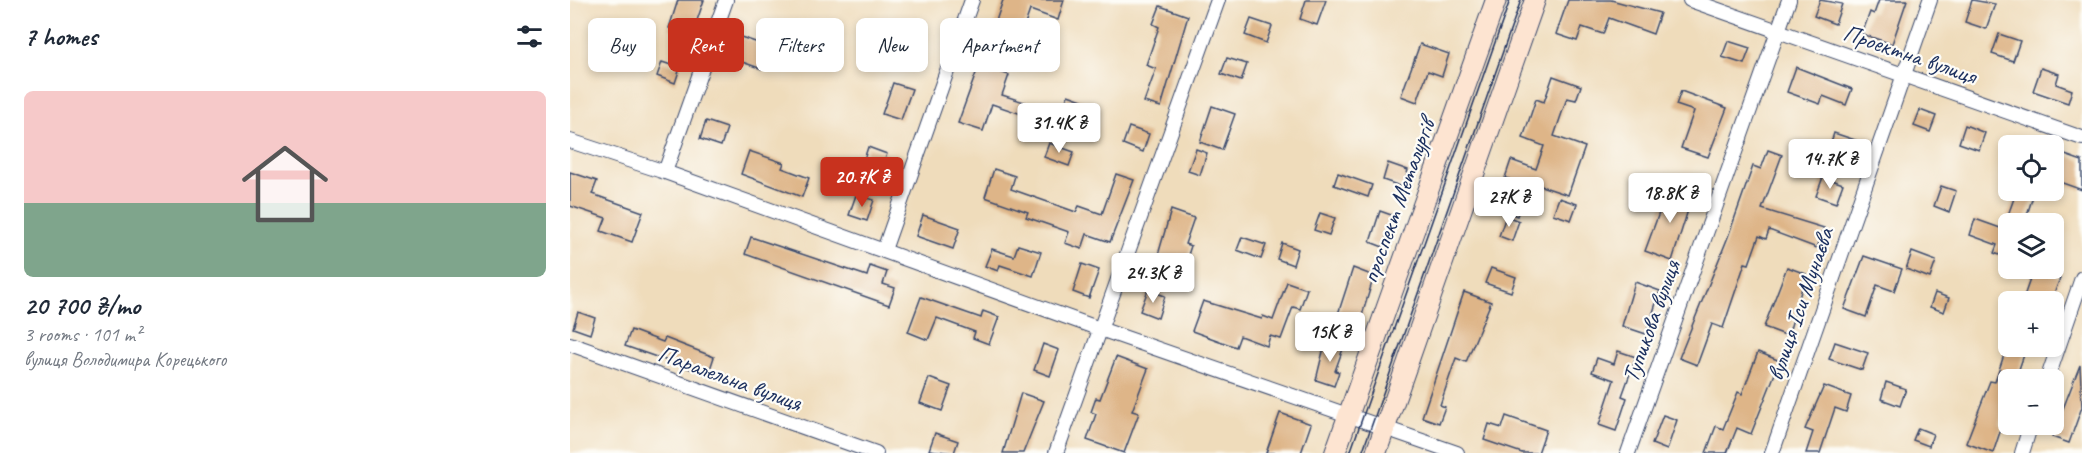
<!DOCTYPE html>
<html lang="en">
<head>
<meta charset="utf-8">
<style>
  :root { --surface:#fff; --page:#f6f6f7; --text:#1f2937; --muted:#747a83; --accent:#c8321e }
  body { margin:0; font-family:Caveat,sans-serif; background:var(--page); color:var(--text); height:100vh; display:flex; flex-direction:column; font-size:22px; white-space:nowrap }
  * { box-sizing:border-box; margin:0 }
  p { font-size:20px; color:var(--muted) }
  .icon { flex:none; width:33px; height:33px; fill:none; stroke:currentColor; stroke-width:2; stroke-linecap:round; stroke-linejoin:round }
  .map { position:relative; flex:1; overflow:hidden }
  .sheet { display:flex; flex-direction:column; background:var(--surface); width:570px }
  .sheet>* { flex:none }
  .hud { position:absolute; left:18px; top:18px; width:570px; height:54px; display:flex; gap:12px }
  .controls { position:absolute; left:1428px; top:135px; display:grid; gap:12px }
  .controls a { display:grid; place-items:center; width:66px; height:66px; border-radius:9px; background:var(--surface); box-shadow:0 3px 9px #0003; font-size:30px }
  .price { position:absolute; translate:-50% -51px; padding:0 14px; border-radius:6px; background:#fff; color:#222; font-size:20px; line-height:39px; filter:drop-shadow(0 2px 3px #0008) }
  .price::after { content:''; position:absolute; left:50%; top:36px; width:18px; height:14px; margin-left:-9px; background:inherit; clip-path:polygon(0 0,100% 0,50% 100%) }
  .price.on { background:var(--accent); color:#fff }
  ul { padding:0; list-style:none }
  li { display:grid; align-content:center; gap:12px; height:318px; padding:0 24px }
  li span { display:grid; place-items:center; height:186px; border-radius:9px; color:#555 }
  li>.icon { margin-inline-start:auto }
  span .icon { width:108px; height:108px; fill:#fffc; stroke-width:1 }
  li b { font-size:26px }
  h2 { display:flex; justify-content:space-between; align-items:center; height:72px; padding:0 24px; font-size:26px }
  .tag { padding:0 21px; border-radius:9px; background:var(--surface); box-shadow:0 3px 9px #0003; font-size:21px; line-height:54px }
  .tag.on { background:var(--accent); color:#fff }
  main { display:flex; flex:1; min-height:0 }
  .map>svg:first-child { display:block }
  .building { fill:#deb588 }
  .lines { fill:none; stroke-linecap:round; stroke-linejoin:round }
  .street-casing { stroke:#3b496c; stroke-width:16 }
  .secondary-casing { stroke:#3b496c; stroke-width:22 }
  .street { stroke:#fff; stroke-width:14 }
  .secondary { stroke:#fde4d1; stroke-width:20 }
  .tram { stroke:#1b2f5e; stroke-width:1.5 }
  .labels { text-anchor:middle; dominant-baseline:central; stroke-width:4.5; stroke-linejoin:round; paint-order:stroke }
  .street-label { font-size:24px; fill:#1b2f5e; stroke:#fdfcf7 }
</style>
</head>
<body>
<main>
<section class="sheet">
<h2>7 homes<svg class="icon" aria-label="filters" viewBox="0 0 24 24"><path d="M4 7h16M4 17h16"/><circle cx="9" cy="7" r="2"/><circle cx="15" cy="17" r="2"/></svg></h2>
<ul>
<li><span style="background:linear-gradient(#f6c9c9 60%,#7fa58c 0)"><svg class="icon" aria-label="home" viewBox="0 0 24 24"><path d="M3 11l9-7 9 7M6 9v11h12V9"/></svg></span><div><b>20 700 ₴/mo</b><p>3 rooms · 101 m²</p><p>вулиця Володимира Корецького</p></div></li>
</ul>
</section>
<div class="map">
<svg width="1512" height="453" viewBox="0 0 1512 453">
  <rect width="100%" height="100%" fill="#fdfcf7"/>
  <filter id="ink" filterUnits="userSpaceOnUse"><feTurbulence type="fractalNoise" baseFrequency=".0167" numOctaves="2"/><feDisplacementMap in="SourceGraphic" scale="12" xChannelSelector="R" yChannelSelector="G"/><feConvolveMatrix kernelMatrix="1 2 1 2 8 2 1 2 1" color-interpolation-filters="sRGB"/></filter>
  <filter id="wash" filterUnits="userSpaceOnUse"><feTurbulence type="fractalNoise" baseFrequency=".008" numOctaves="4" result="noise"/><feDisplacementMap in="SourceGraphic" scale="24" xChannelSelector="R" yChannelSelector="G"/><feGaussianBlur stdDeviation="1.35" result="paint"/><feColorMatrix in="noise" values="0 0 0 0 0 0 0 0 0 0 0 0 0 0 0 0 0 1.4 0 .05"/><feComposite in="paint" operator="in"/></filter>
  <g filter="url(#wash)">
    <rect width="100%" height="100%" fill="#efdcbb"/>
    <g id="blocks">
      <g class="building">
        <polygon points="108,0 134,0 122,35 99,28"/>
        <polygon points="433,0 494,0 488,20 460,10 450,39 423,30"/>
        <polygon points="736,0 756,0 747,25 730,19"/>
        <polygon points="998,0 1041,0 1090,13 1083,34 1039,18 1033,34 1012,27 1007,41 986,34"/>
        <polygon points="1250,0 1272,4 1265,24 1244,16"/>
        <polygon points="1309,0 1337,0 1322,44 1292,34 1300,12 1304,14"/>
        <polygon points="1402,0 1425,4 1416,29 1395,22"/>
        <polygon points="590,6 618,16 591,107 574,102 586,69 576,65 589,27 583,24"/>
        <polygon points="681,19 702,26 696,43 675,35"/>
        <polygon points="222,27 243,34 237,51 217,44"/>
        <polygon points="1429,34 1450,41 1443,61 1422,54"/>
        <polygon points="165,35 200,47 192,69 158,57"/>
        <polygon points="316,38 355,52 350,65 312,52"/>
        <polygon points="1158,41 1180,48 1174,64 1152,57"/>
        <polygon points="850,44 879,54 872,76 858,71 847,102 831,96"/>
        <polygon points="657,58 677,64 671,81 651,74"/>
        <polygon points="92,62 110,68 105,83 87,76"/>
        <polygon points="409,65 439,75 432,95 473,108 469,120 422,104 413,131 388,123"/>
        <polygon points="1226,67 1282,89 1276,105 1253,96 1250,104 1217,92"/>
        <polygon points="1471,68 1489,74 1486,84 1502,90 1498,103 1463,91"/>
        <polygon points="983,76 1011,86 1006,100 997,98 984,136 1015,147 998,195 959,182 947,216 929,209 939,179 935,178 941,160 966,169 974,146 953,138 966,99 974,102"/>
        <polygon points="323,83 342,89 331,120 312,114"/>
        <polygon points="1111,91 1157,108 1138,157 1111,148 1124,111 1106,105"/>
        <polygon points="498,95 512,100 506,118 492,113"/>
        <polygon points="642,106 665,114 652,150 630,142"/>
        <polygon points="1350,110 1366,116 1360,132 1344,126"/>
        <polygon points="136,121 157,128 151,146 130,139"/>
        <polygon points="1395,125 1415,133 1409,150 1389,143"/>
        <polygon points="559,127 579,134 573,152 553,144"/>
        <polygon points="1264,133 1288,141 1281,160 1258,152"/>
        <polygon points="479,143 504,152 499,166 474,157"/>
        <polygon points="298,147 317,154 309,175 291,169"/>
        <polygon points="626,149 637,153 630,175 618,171"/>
        <polygon points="1198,150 1212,155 1192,209 1254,228 1247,248 1199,230 1196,239 1189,236 1179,264 1175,263 1153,328 1142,324 1127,365 1109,358 1158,237 1183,166 1191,169"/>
        <polygon points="179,151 214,163 212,168 239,178 232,197 171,174"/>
        <polygon points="1484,151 1512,161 1512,190 1484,180"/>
        <polygon points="818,163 838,170 833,187 813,180"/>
        <polygon points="424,169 445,176 441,189 506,212 509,206 532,214 546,174 564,180 540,242 517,234 512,249 495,243 499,232 456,217 458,212 415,197"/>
        <polygon points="0,172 27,181 22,194 73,212 62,242 31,231 36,218 0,206"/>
        <polygon points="768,173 802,185 798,197 764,185"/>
        <polygon points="1253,177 1273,184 1266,203 1246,196"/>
        <polygon points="1099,186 1123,194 1102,261 1075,251"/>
        <polygon points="1371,186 1386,191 1379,212 1364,206"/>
        <polygon points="1447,190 1465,190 1454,224 1438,224 1438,258 1424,253 1427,245 1400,235 1405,219 1433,229"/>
        <polygon points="286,195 304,200 297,221 279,215"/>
        <polygon points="989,198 1007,204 1001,220 983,214"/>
        <polygon points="601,210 624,218 615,244 621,246 615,264 588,255"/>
        <polygon points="810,211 824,216 813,247 800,242"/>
        <polygon points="750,213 765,218 759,235 744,230"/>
        <polygon points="353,215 390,228 383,249 346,236"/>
        <polygon points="936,216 949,221 942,241 929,236"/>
        <polygon points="181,237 297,276 300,266 317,272 313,284 325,288 319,305 175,254"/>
        <polygon points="672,237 696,245 691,259 667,250"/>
        <polygon points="712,243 728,249 723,265 707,259"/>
        <polygon points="448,245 471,252 463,276 430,265 428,271 415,266 422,249 444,256"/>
        <polygon points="1342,252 1366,261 1360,278 1336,269"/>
        <polygon points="1294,256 1332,269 1324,291 1307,285 1296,317 1274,309"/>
        <polygon points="512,264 529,270 519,298 503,292"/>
        <polygon points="1217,267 1236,274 1218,336 1194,327"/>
        <polygon points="783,268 804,276 790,322 768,314"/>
        <polygon points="921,268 946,277 941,292 915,283"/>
        <polygon points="1464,268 1490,278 1481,302 1452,302"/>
        <polygon points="717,282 737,289 730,309 723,307 711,339 700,336 697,346 670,336 666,347 622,331 633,301 692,319 693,316 703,320"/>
        <polygon points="1065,282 1090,291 1076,334 1052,326"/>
        <polygon points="578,290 595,296 588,318 570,311"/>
        <polygon points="894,292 921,302 896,362 886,358 870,405 875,407 869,423 852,417"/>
        <polygon points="1365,293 1379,298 1374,312 1360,307"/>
        <polygon points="351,297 411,318 413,311 429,317 419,344 403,338 405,332 367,318 358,340 338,332"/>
        <polygon points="8,312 25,318 20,334 3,328"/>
        <polygon points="61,330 93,342 95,338 144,357 138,375 55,346"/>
        <polygon points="756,339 774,346 765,371 769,372 764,386 746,380"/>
        <polygon points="1265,342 1298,353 1292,370 1259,359"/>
        <polygon points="473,344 489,350 480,376 464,370"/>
        <polygon points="1437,346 1457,346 1446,378 1438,376 1438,398 1429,425 1432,426 1423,453 1396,443 1420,381 1425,382"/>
        <polygon points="1048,351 1066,357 1052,396 1057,398 1046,431 1029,425 1044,380 1022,372 1027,358 1044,364"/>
        <polygon points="1188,352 1210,361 1181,434 1167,428 1157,453 1136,453 1146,426 1153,429 1168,392 1172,394"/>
        <polygon points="546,357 578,369 562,411 569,413 554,453 517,440 526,414 521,412 526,398 530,399"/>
        <polygon points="1510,365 1512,407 1499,443 1482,437"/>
        <polygon points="359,378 381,386 372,411 350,403"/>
        <polygon points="1316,382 1336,389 1330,406 1311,399"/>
        <polygon points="1254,386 1281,396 1276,412 1265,408 1250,453 1236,453 1243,432 1235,429"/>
        <polygon points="451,393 474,401 453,453 433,453"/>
        <polygon points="710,413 741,424 731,453 696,453"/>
        <polygon points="1093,415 1107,420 1097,450 1082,444"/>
        <polygon points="936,416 976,430 968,453 952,453 914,440 919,424 932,428"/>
        <polygon points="1348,428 1363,434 1359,446 1343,440"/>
        <polygon points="365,433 388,441 384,453 359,450"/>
      </g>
    </g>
  </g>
  <g filter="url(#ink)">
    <use href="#blocks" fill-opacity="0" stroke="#3b496c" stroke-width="1.5"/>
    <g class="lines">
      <defs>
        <g id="street">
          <polyline points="1120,0 1512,138"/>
          <polyline points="0,141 95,172 530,329 887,453"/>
          <polyline points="95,172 156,0"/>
          <polyline points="314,250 402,0"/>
          <polyline points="0,344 306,453"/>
          <polyline points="1477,380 1512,278"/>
          <polyline points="486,453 648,0"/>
          <polyline points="1058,453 1219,0"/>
          <polyline points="1202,453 1360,0"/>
          <polyline points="1452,453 1461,424"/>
        </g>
        <g id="secondary">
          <polyline points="765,453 926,0"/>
          <polyline points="806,453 965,0"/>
        </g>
      </defs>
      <use href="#street" class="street-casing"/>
      <use href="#secondary" class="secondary-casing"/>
      <use href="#street" class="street"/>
      <use href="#secondary" class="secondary"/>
      <g class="tram">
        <polyline points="780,453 940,0"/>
        <polyline points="792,453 951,0"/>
      </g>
    </g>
  </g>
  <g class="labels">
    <g class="street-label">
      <text transform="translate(1340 54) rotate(19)">Проектна вулиця</text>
      <text transform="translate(828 201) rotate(-70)">проспект Металургів</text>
      <text transform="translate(1230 304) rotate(-71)">вулиця Іси Мунаєва</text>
      <text transform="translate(1081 321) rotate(-70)">Тупикова вулиця</text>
      <text transform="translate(160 378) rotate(20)">Паралельна вулиця</text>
    </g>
  </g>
</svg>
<div class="controls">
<a><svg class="icon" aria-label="locate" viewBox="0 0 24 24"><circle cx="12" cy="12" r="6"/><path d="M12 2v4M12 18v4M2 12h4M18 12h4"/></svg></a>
<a><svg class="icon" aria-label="layers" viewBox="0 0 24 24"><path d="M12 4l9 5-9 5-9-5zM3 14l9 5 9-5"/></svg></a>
<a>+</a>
<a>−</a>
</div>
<b class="price" style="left:489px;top:154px">31.4K ₴</b>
<b class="price" style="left:1260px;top:190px">14.7K ₴</b>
<b class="price on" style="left:292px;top:208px">20.7K ₴</b>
<b class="price" style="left:1100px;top:224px">18.8K ₴</b>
<b class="price" style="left:939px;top:228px">27K ₴</b>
<b class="price" style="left:583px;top:304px">24.3K ₴</b>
<b class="price" style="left:760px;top:363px">15K ₴</b>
<div class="hud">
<a class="tag">Buy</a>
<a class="tag on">Rent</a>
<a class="tag">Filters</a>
<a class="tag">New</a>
<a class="tag">Apartment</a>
</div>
</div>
</main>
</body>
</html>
